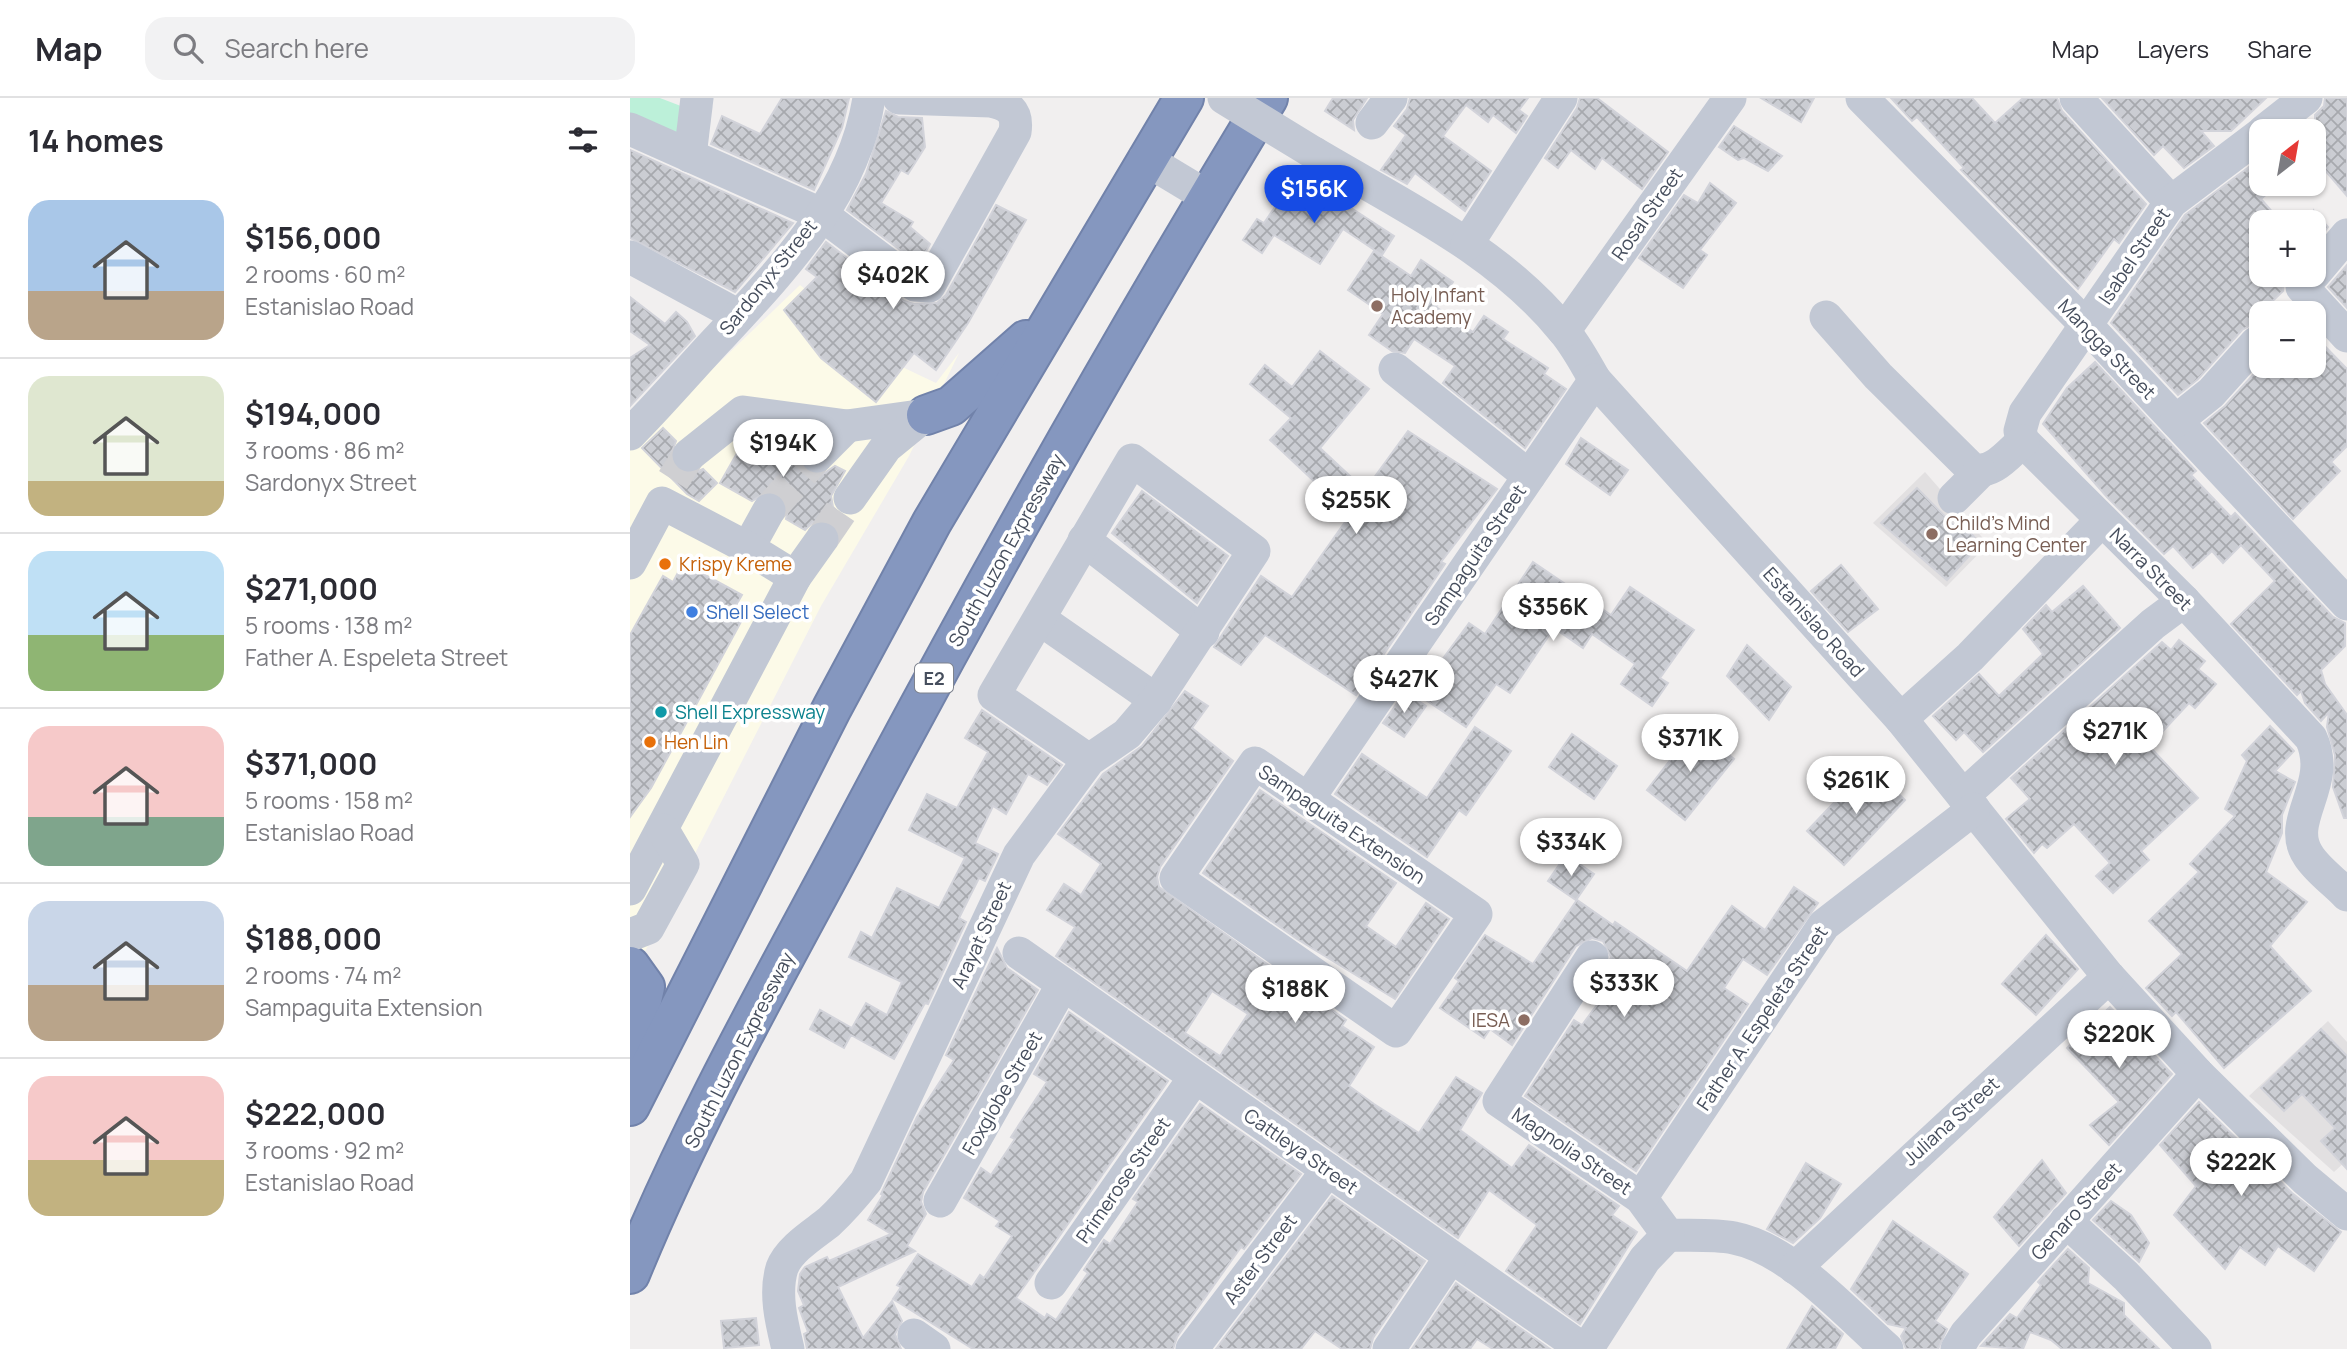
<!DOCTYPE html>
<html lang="en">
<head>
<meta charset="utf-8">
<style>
  :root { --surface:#fff; --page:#f2f2f3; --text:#2b2b33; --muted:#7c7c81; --line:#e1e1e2; --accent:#164be4 }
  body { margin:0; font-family:Manrope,sans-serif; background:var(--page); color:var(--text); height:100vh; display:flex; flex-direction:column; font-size:26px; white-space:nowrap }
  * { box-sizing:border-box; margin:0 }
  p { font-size:23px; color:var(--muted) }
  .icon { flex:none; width:38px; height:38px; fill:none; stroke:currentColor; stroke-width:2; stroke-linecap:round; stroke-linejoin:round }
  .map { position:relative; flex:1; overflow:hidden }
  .panel { display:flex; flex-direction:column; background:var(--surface); width:630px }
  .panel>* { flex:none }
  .needle { width:46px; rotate:31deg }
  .fabs { position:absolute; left:1619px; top:21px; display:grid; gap:14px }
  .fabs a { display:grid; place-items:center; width:77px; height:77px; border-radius:14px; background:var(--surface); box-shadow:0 2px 5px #0004; font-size:35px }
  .price { position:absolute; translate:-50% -60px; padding:0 16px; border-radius:24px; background:#fff; color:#222; font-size:23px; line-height:46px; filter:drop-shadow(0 2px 4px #0008) }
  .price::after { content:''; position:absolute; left:50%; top:42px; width:21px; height:16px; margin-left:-10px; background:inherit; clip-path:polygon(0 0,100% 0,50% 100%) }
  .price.selected { background:var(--accent); color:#fff }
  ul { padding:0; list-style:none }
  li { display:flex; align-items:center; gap:21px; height:175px; padding:0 28px }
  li+li { border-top:2px solid var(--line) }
  li span { display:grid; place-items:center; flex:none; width:196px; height:140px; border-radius:21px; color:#555 }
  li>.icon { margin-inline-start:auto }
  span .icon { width:84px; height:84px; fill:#fffc; stroke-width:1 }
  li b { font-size:30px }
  h2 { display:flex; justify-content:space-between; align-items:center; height:84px; padding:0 28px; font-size:30px }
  header { display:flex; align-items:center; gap:42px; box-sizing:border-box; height:98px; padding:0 35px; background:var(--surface); border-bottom:2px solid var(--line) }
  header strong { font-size:33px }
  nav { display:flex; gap:38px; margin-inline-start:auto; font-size:24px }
  .search { width:490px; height:63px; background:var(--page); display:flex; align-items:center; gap:18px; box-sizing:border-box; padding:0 24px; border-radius:21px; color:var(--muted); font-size:26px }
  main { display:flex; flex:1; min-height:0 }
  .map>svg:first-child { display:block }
  .commercial { fill:#fcfae8 }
  .education { fill:#e2e0e1 }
  .grass { fill:#bcf0d9 }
  .building { fill:url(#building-cross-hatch); stroke:#d2d3da; stroke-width:2; fill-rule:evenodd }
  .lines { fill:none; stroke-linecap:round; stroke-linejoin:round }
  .minor-tunnel { stroke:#cfcfd2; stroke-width:33; stroke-dasharray:33 17; stroke-linecap:butt }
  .highway-casing { stroke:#7182aa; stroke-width:42 }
  .minor { stroke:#c2c8d4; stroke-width:33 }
  .highway { stroke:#8597bf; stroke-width:38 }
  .minor-bridge { stroke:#c2c8d4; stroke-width:33 }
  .education-dot { fill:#8d6e63; stroke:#fff; stroke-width:2.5 }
  .food-dot { fill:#e8710a; stroke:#fff; stroke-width:2.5 }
  .shop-dot { fill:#3f7fe0; stroke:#fff; stroke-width:2.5 }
  .culture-dot { fill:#0f9aa8; stroke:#fff; stroke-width:2.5 }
  .labels { text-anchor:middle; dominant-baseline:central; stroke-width:7; stroke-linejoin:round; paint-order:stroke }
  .shield { fill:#fff; stroke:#7e838e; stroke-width:2 }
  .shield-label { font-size:18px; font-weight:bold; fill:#464e5d }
  .street-label { font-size:19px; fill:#464e5d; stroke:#fff }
  .education-label { font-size:19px; fill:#785e54; stroke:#fff; text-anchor:start }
  .food-label { font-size:19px; fill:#c56008; stroke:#fff; text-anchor:start }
  .shop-label { font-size:19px; fill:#366cbe; stroke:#fff; text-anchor:start }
  .culture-label { font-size:19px; fill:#0d838f; stroke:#fff; text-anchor:start }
</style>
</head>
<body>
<header>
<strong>Map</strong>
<div class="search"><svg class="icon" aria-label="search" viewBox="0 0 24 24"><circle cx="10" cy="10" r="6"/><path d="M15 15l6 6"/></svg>Search here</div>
<nav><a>Map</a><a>Layers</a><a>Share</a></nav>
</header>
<main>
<section class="panel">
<h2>14 homes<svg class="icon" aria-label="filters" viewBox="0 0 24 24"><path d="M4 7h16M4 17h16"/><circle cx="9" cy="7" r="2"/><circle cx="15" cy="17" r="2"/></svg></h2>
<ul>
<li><span style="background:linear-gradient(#a9c7e8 65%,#b9a48a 0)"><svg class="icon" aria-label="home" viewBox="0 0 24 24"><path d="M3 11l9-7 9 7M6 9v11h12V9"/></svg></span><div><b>$156,000</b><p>2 rooms · 60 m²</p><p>Estanislao Road</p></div></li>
<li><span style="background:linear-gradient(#dfe7d0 75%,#c2b280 0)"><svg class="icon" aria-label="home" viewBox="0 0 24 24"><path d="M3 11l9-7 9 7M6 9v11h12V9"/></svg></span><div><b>$194,000</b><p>3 rooms · 86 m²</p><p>Sardonyx Street</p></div></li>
<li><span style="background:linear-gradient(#bfe0f5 60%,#8fb573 0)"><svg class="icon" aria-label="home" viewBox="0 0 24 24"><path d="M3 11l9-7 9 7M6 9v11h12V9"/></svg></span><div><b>$271,000</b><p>5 rooms · 138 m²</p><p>Father A. Espeleta Street</p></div></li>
<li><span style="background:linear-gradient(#f6c9c9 65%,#7fa58c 0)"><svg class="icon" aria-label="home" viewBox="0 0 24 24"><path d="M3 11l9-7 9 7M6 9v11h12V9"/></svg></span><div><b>$371,000</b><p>5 rooms · 158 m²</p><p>Estanislao Road</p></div></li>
<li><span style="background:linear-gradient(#c9d6e8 60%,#b9a48a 0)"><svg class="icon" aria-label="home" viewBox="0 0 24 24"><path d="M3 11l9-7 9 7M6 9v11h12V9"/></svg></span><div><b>$188,000</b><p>2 rooms · 74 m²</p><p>Sampaguita Extension</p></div></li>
<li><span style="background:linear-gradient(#f6c9c9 60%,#c2b280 0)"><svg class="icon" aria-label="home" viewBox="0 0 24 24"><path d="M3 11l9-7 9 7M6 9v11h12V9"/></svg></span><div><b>$222,000</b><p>3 rooms · 92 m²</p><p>Estanislao Road</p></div></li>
</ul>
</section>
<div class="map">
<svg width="1717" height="1251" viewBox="0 0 1717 1251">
  <defs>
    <pattern id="building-cross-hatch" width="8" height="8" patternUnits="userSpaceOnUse" patternTransform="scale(1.75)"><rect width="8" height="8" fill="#cbcdd3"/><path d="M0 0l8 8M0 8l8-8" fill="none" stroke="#a7a9ae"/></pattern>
  </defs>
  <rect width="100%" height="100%" fill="#f1efef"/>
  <polygon class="commercial" points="170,187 268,267 306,285 329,255 279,358 191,508 0,883 0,350"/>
  <g class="education">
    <polygon points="1295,374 1358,446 1316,489 1243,425"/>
    <polygon points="1698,923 1717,944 1717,1062 1704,1074 1619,998"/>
  </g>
  <polygon class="grass" points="0,0 30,0 56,10 49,44 0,22"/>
  <g class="building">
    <polygon points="152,0 219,0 212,30 184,92 81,46 92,18 130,36"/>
    <polygon points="703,0 737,0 723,22 724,32 695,13"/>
    <polygon points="780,0 898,0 889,12 897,18 886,35 863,17 858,24 836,7 813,38 861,73 835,113 785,75 777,86 751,72 776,37 764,28 777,11"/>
    <polygon points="950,0 967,0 1038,54 1012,91 972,60 965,71 941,52 928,70 915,60 947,10"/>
    <polygon points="1131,0 1184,0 1171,24"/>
    <polygon points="1261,0 1342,0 1365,25 1393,0 1427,0 1432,13 1516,106 1489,145 1484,141 1448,191 1331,72 1334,70 1287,19 1282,23"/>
    <polygon points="1472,0 1636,0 1601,33 1571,33 1584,48 1554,70 1533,48 1524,57"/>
    <polygon points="1695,0 1717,0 1717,98 1694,71 1685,79 1685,17 1694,8"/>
    <polygon points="256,13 268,19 292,20 295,49 278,76 271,72 251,105 283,124 280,129 300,146 289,166 217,112 236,76"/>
    <polygon points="1104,28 1152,58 1138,73 1114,60 1108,62 1089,49"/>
    <polygon points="0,52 163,125 105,194 0,140"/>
    <polygon points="1631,60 1631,86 1648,86 1631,101 1651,124 1631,124 1631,177 1648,177 1654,183 1653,193 1631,214 1631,227 1621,227 1612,232 1568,281 1548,297 1481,225 1555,117"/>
    <polygon points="665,80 711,111 715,106 764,138 752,157 713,131 690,166 644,137 632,155 613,142 627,121 634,125"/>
    <polygon points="1080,85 1106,105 1070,152 1077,157 1053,190 1009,160 1054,97 1068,105"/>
    <polygon points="366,107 396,122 338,225 306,272 284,255 246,304 191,260 154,212 187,179 176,171 196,144 274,203 284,206 307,205 316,197"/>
    <polygon points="1684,113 1698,129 1684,147"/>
    <polygon points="744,153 781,178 791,162 823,184 806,209 843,234 854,218 878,234 873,241 918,270 914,276 936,291 895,350 813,285 825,268 784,241 775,255 762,253 739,237 753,216 718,192"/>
    <polygon points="1717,167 1717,210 1698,189"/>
    <polygon points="0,199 35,226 46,214 57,224 65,238 0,308 0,260 20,247 0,233"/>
    <polygon points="1684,237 1717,271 1717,348 1701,364 1710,373 1663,421 1574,325 1595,308 1631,268 1684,268"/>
    <polygon points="690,253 739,291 690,350 735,392 778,333 867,391 811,464 815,466 726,597 635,537 611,567 584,549 631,478 662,499 720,417 640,342 661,320 620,286 635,267 662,289"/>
    <polygon points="1465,264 1566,373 1561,377 1601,419 1605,415 1703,519 1715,525 1715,548 1691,572 1695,586 1717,617 1717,720 1714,720 1703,689 1705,657 1697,629 1699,614 1691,623 1675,605 1671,593 1667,597 1601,526 1645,483 1611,447 1593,465 1582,453 1563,470 1543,448 1534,456 1477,399 1413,326 1437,290"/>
    <polygon points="33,330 46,343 40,359 44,369 61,376 73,371 87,385 69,403 57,396 12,350"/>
    <polygon points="119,334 151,339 171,349 169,364 181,376 193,376 205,368 215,373 201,398 203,409 211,417 205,428 193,422 183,424 175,432 156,421 158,411 149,396 138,393 122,403 90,385"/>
    <polygon points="951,340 998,372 980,397 936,366"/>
    <polygon points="1287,390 1329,433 1335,428 1350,446 1317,482 1251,425"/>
    <polygon points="512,393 598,458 567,505 482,435"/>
    <polygon points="903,464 981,517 1000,489 1064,532 1030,580 1038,585 1022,608 991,586 1005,566 962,536 953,550 924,530 880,595 866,586 836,629 787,596 839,525 855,536"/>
    <polygon points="53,465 112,497 101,516 112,522 21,690 0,719 0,537 33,478 43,484"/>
    <polygon points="1211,467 1248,511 1218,534 1181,493"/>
    <polygon points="1453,488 1490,530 1353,654 1334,634 1326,642 1303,618 1349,576 1369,598 1413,556 1393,531 1416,507 1422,514"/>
    <polygon points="1549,542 1575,563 1568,571 1586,586 1565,610 1559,605 1519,648 1568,700 1511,753 1519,762 1483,795 1466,778 1480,765 1444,726 1417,750 1412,746 1404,755 1376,721 1400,701 1381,680 1532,544 1541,552"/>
    <polygon points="1117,547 1161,589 1139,622 1097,578"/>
    <path d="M555,593L578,608L562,630L603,663L530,769L527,779L529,789L716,922L712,928L744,949L719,988L744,1006L789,1035L826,979L852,995L830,1032L882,1070L899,1047L989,1108L982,1117L1007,1134L950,1226L876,1173L907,1127L859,1092L828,1140L426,858L445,829L417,812L434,786L451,797L471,766L428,736L473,676L512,648ZM582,893L618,916L590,958L555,935Z"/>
    <polygon points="775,594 796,608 774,639 753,625"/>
    <polygon points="352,612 432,667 417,687 398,676 376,716 363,708 345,745 368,756 355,783 349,780 329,820 336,824 298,906 295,905 264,961 221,937 214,950 180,931 190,912 222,930 236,905 257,917 272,884 219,859 231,834 242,840 267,790 309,810 335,760 279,732 297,696 327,710 358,654 335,640"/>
    <polygon points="1640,628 1664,653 1645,673 1665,684 1652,717 1652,735 1636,774 1677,804 1640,848 1681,893 1594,970 1546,914 1542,918 1516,890 1552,856 1519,823 1569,774 1560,766 1605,718 1595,711 1617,663 1612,657"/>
    <polygon points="845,629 881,653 836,717 829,712 797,759 705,696 732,656 797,700"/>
    <polygon points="1065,630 1104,661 1055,722 1017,692"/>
    <polygon points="942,636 987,668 964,701 919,669"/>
    <polygon points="1239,668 1275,702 1214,767 1177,733"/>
    <polygon points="630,692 766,785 736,828 766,849 796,805 819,821 765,901 667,841 573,775"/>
    <polygon points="936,757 964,776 946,802 918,783"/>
    <polygon points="1164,789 1188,805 1137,877 1113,861 1094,890 1118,906 1006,1073 895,998 944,922 952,927 984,884 974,877 981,859 973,843 962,840 946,848 882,947 860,931 854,940 810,910 829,883 825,880 855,837 903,866 947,802 983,827 985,824 1057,873 1102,808 1135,832"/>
    <polygon points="1416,837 1448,871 1406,917 1372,886"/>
    <polygon points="367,850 377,870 408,892 293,1094 291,1104 296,1116 277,1148 285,1153 208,1189 233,1240 262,1203 272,1223 265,1236 271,1251 177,1251 174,1236 178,1234 169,1210 174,1207 168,1193 170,1176 175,1169 197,1159 199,1163 261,1136 238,1122 253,1097 251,1096 287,1019 324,962 316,957"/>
    <polygon points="1480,909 1542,976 1479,1047 1460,1027 1489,1004 1437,950"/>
    <polygon points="439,914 538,983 386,1200 415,1220 417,1216 426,1222 458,1175 454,1172 474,1142 480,1146 508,1104 503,1101 570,1006 671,1076 614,1151 611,1149 547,1239 543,1251 343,1251 263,1201 271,1189 267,1187 288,1156 342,1189 350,1177 354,1180 382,1138 366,1128 370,1123 334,1100 351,1070 361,1077 385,1041 381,1039 417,984 404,976"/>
    <polygon points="1691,931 1717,958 1717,1071 1691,1043 1705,1030 1672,996 1654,1013 1631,990"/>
    <polygon points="1569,1004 1662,1095 1711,1134 1684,1173 1648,1148 1635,1167 1610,1149 1595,1171 1544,1117 1566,1088 1530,1047"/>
    <polygon points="1412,1062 1436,1095 1389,1148 1364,1119"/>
    <polygon points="1176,1065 1211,1086 1190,1120 1163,1145 1137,1131"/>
    <polygon points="702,1098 795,1163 743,1240 740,1251 712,1251 685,1233 671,1251 586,1251"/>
    <polygon points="1481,1103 1501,1117 1519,1145 1509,1164 1463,1122"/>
    <polygon points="1263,1123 1338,1176 1305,1223 1317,1231 1308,1251 1276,1251 1271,1238 1276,1230 1258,1226 1221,1191"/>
    <polygon points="1438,1151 1459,1170 1458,1185 1494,1205 1494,1217 1529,1251 1432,1251 1421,1242 1400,1234 1393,1251 1351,1248 1380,1216 1387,1220 1411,1187 1408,1184"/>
    <polygon points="826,1185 920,1251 863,1251 847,1241 840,1251 782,1251"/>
    <polygon points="1182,1208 1213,1236 1205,1251 1157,1251"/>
    <polygon points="126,1220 129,1247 94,1250 91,1223"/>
  </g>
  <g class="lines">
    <g class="minor-tunnel">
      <polyline points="43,382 59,357"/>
      <polyline points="139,412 187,358"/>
      <polyline points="192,441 220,400"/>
    </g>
    <defs>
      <g id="highway">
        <polyline points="296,317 321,308 396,242"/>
        <polyline points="0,868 15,889 0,956"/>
        <polyline points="0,1008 202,610 302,424 554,0"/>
        <path d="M0,1176C60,1029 139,889 214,749C348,495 489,245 638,0"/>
      </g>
    </defs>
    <use href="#highway" class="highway-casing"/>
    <g class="minor">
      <polyline points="1232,0 1457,228 1717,506"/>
      <polyline points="1446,0 1541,104"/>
      <polyline points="742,25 761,0"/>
      <path d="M0,31L191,116L285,187L299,188L385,34C388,14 380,7 361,3L269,0"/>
      <polyline points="1634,33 1676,0"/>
      <path d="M1631,36L1541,104L1395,315L1390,333L1393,343L1554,503L1681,640C1703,687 1655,722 1678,757C1687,772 1705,784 1717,797"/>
      <path d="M684,55C771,107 868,152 933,232C946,247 955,265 965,282L1271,621L1479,879L1568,976L1675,1081L1717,1116"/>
      <polyline points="60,58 67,0"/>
      <polyline points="515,61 578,99"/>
      <polyline points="837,146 931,0"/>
      <polyline points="0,159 109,218"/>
      <polyline points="1684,176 1717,137"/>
      <polyline points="1682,177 1672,189 1717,238"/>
      <path d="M1196,219L1248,278L1341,370C1361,379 1378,356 1393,343"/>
      <polyline points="934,233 1100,0"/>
      <polyline points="765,271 899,378"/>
      <polyline points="1546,323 1581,295 1626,245"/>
      <path d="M0,336C30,306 58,273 87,242C152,172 224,98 239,0"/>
      <polyline points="59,357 113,314 217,328 296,317"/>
      <polyline points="187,358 217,328"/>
      <polyline points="220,400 256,349 294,318"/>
      <polyline points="1324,400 1350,374"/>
      <polyline points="454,442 573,534"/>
      <polyline points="118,450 139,412"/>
      <polyline points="0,465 32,405 118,450 165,479 0,791"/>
      <polyline points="165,479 192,441"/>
      <polyline points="411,522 526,602"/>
      <polyline points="1271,621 1340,559 1472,422"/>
      <polygon points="625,665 846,816 766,933 546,780"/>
      <polyline points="1333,698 1523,526 1554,503"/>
      <polyline points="678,701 965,282"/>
      <polyline points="0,837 18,830 53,766 33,732"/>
      <polyline points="389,855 953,1251"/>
      <path d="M962,859L869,1003L1011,1100L1038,1137C1059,1138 1083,1136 1104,1140C1160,1151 1215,1214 1257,1251"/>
      <polyline points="1011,1100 1194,827 1344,711"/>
      <polyline points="310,1103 433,886"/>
      <polyline points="1436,1123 1496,1178 1565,1251"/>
      <polyline points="1165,1170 1479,879"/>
      <polyline points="421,1185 565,979"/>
      <polyline points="284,1237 304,1251"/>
      <path d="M158,1251C152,1226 144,1196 152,1170C159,1151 184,1136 199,1124C213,1111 224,1098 236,1083L389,757L459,662L497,636L526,602L624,453L502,362L364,597L459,662"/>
      <polyline points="562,1251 698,1072"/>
      <polyline points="759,1251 820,1160"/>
      <polyline points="957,1251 1015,1161 1038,1137"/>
      <polyline points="1327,1251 1336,1236 1568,976"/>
    </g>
    <use href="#highway" class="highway"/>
    <polyline class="minor-bridge" points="594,0 684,55"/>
  </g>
  <g class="education-dot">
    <circle cx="747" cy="208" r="7"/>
    <circle cx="1302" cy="436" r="7"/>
    <circle cx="894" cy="922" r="7"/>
  </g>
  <g class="food-dot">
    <circle cx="35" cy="466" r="7"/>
    <circle cx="20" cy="644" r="7"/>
  </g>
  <circle class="shop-dot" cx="62" cy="514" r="7"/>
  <circle class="culture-dot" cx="31" cy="614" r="7"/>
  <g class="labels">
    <rect class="shield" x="285" y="565.5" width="38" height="29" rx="5"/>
    <g class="shield-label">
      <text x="304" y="580">E2</text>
    </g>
    <g class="street-label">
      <text transform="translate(1017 116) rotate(-55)">Rosal Street</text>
      <text transform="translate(1504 158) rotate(-56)">Isabel Street</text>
      <text transform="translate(138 179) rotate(-51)">Sardonyx Street</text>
      <text transform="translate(1477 251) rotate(46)">Mangga Street</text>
      <text transform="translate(376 452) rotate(-61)">South Luzon Expressway</text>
      <text transform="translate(845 457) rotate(-56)">Sampaguita Street</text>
      <text transform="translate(1521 471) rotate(45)">Narra Street</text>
      <text transform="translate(1184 524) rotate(48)">Estanislao Road</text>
      <text transform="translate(712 726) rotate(34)">Sampaguita Extension</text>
      <text transform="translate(351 837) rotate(-65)">Arayat Street</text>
      <text transform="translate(1132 920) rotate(-56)">Father A. Espeleta Street</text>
      <text transform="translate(109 952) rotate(-63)">South Luzon Expressway</text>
      <text transform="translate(372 995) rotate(-60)">Foxglobe Street</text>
      <text transform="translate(1321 1023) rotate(-42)">Juliana Street</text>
      <text transform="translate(671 1053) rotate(35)">Cattleya Street</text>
      <text transform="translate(942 1053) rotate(34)">Magnolia Street</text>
      <text transform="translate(493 1082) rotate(-55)">Primerose Street</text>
      <text transform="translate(1446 1113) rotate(-48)">Genaro Street</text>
      <text transform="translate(630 1161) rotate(-53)">Aster Street</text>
    </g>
    <g class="education-label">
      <text x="761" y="197">Holy Infant<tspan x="761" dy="22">Academy</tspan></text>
      <text x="1316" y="425">Child's Mind<tspan x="1316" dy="22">Learning Center</tspan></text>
      <text x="880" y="922" text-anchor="end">IESA</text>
    </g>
    <g class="food-label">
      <text x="49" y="466">Krispy Kreme</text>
      <text x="34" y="644">Hen Lin</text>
    </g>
    <g class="shop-label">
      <text x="76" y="514">Shell Select</text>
    </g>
    <g class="culture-label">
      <text x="45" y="614">Shell Expressway</text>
    </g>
  </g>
</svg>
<div class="fabs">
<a><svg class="needle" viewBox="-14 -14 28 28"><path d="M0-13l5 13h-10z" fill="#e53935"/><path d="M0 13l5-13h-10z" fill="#7c7c81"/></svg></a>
<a>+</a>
<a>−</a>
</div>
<b class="price selected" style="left:684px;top:127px">$156K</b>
<b class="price" style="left:263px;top:213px">$402K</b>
<b class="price" style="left:153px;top:381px">$194K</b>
<b class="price" style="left:726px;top:438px">$255K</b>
<b class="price" style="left:923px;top:545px">$356K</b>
<b class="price" style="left:774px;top:617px">$427K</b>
<b class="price" style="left:1485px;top:669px">$271K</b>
<b class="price" style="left:1060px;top:676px">$371K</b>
<b class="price" style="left:1226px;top:718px">$261K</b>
<b class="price" style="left:941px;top:780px">$334K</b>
<b class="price" style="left:994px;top:921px">$333K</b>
<b class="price" style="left:665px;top:927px">$188K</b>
<b class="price" style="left:1489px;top:972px">$220K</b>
<b class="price" style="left:1611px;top:1100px">$222K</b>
</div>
</main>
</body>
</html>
